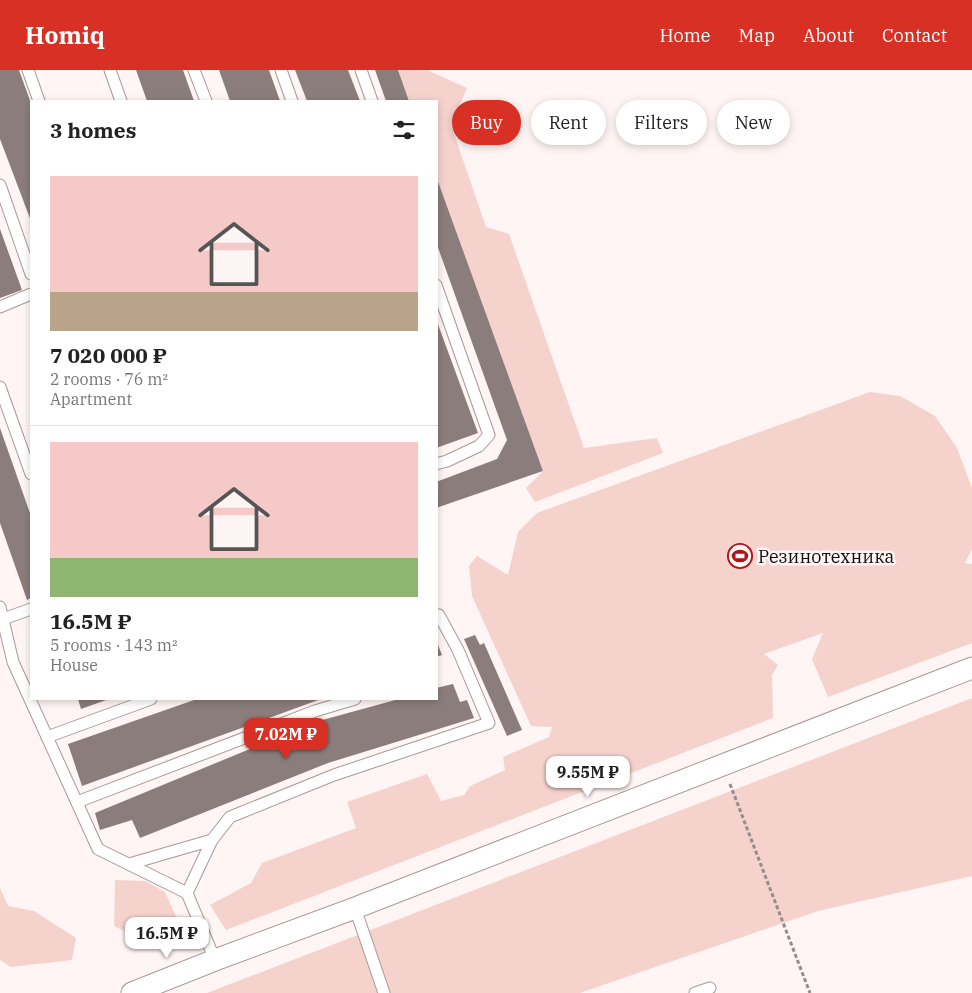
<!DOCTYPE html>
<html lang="en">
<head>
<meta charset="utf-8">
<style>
  :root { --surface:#fff; --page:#f6f6f6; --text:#222; --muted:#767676; --line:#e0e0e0; --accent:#d93025 }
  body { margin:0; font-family:"IBM Plex Serif",serif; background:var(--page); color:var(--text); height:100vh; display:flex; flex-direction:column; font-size:19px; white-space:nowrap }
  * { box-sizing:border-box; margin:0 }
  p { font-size:16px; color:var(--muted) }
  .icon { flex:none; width:28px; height:28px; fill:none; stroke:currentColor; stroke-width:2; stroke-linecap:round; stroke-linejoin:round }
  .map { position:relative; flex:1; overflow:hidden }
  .details { position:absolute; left:30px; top:30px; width:408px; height:600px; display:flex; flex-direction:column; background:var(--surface); border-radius:0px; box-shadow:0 2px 8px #0003 }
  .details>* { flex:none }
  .guide { position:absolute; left:452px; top:30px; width:444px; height:45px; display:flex; gap:10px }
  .price { position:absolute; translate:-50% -42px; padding:0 11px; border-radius:10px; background:#fff; color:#222; font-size:16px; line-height:32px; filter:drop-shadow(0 1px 2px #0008) }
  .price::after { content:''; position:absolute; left:50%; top:30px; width:15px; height:11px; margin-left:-8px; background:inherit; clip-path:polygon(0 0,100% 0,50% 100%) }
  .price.selected { background:var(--accent); color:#fff }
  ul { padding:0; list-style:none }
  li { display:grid; align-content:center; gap:10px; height:265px; padding:0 20px }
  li+li { border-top:1px solid var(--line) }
  li span { display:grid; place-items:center; height:155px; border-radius:0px; color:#555 }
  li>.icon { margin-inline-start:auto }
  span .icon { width:90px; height:90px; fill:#fffc; stroke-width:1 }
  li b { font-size:21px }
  h2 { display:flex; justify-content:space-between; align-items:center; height:60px; padding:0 20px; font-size:21px }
  .chip { padding:0 18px; border-radius:22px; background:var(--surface); box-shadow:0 2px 8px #0003; font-size:18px; line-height:45px }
  .chip.selected { background:var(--accent); color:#fff }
  header { display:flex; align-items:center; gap:30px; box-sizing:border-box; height:70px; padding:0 25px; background:var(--accent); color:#fff }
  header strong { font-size:24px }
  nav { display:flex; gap:28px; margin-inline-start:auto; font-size:18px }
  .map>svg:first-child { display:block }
  .green { fill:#f6d2cd }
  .building { fill:#8b7d7c }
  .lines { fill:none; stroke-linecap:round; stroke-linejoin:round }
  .lane-casing { stroke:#a79997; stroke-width:13 }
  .street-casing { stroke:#a79997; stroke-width:23 }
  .path { stroke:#948d8c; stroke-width:3; stroke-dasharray:4 2.5; stroke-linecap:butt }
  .lane { stroke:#fff; stroke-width:11 }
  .street { stroke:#fff; stroke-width:21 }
  .labels { text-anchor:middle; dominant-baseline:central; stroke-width:5; stroke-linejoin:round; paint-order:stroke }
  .poi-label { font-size:18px; fill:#110c0b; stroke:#fef5f4; text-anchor:start }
</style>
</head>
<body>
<header>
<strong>Homiq</strong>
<nav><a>Home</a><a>Map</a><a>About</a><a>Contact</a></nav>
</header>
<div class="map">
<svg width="972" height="923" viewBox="0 0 972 923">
  <rect width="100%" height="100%" fill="#fef5f4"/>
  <g class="green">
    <polygon points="398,0 427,0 467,18 451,55 486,157 509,164 584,378 657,368 663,383 535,432 526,418 543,401 436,106 436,31 409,31"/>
    <polygon points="870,322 900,326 935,346 957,378 972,418 972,479 965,493 972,494 972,573 828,627 812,589 823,563 764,584 778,595 772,605 773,648 226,860 210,835 251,813 262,793 356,758 347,732 427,704 441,731 464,725 470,716 505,700 503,687 549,667 552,657 531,656 472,526 469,496 477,486 508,505 518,462 537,443"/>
    <polygon points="972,628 972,806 818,841 580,923 207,923"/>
    <polygon points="115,810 145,811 165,822 178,851 150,874 114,856"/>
    <polygon points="0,818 8,836 34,841 76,868 72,890 11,897 0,890"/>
  </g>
  <g class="building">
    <polygon points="0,0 19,0 31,33 31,151 0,69"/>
    <polygon points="136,0 183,0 194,31 147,31"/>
    <polygon points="219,0 269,0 280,31 230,31"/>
    <polygon points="295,0 348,0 360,31 307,31"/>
    <polygon points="375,0 398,0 409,31 386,31"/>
    <polygon points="436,106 543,401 436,438 436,412 497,389 507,370 436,172"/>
    <polygon points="0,159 22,220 0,228"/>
    <polygon points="436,249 478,363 436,378"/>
    <polygon points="0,358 31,446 31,528 27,530 0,453"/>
    <polygon points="475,565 480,575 484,573 522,660 507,666 464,569"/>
    <polygon points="436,570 442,585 436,587"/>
    <polygon points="453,614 460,632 467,630 474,648 328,693 140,768 132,750 100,760 95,743 315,652 399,629 436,629 436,618"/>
    <polygon points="78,629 109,629 81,639"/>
    <polygon points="197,629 321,629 82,716 68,674"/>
  </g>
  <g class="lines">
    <defs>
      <g id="lane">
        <polyline points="28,0 39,31"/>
        <polyline points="110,0 121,31"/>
        <polyline points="194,0 206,31"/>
        <polyline points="281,0 292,31"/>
        <polyline points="361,0 372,31"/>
        <polyline points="0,115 31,204"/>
        <polyline points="436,215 489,365 479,376 447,391 436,394"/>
        <polyline points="0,237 31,224"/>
        <polyline points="0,317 31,404"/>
        <polyline points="0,537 13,592 98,779 187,823 215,890"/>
        <polyline points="3,549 31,539"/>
        <polyline points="47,667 151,629"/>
        <polyline points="77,732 315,641 355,629"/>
        <polyline points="129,794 212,770"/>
        <polyline points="187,823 212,770 230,747 334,705 489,653 458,580 439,545 436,545"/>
        <polyline points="355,838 384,923"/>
        <polyline points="695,923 710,918"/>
      </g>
      <polyline id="street" points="132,923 215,890 355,838 972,598"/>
    </defs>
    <use href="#lane" class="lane-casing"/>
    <use href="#street" class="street-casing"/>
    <polyline class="path" points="730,714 810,923"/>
    <use href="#lane" class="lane"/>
    <use href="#street" class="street"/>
  </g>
  <defs>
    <symbol id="stadium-ring" viewBox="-11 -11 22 22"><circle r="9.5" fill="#fef5f4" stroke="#aa171b" stroke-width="1.5"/><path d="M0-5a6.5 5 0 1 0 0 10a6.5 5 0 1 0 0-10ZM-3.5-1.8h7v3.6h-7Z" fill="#aa171b"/></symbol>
  </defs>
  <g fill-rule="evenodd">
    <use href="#stadium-ring" x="726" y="472" width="28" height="28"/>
  </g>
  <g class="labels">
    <g class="poi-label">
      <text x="758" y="486">Резинотехника</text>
    </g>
  </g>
</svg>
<b class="price selected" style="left:286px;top:690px">7.02M ₽</b>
<b class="price" style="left:588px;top:728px">9.55M ₽</b>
<b class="price" style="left:167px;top:889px">16.5M ₽</b>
<div class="guide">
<a class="chip selected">Buy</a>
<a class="chip">Rent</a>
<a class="chip">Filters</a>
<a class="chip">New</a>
</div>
<section class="details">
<h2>3 homes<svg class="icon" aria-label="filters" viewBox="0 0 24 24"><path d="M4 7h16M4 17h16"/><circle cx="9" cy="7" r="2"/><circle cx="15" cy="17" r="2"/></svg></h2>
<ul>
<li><span style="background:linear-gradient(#f6c9c9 75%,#b9a48a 0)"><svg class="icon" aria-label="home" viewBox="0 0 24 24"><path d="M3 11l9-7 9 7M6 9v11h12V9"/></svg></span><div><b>7 020 000 ₽</b><p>2 rooms · 76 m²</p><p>Apartment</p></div></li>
<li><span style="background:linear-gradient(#f6c9c9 75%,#8fb573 0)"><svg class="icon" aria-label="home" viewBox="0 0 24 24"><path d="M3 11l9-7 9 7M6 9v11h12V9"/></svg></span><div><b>16.5M ₽</b><p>5 rooms · 143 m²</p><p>House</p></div></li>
</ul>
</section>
</div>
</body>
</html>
